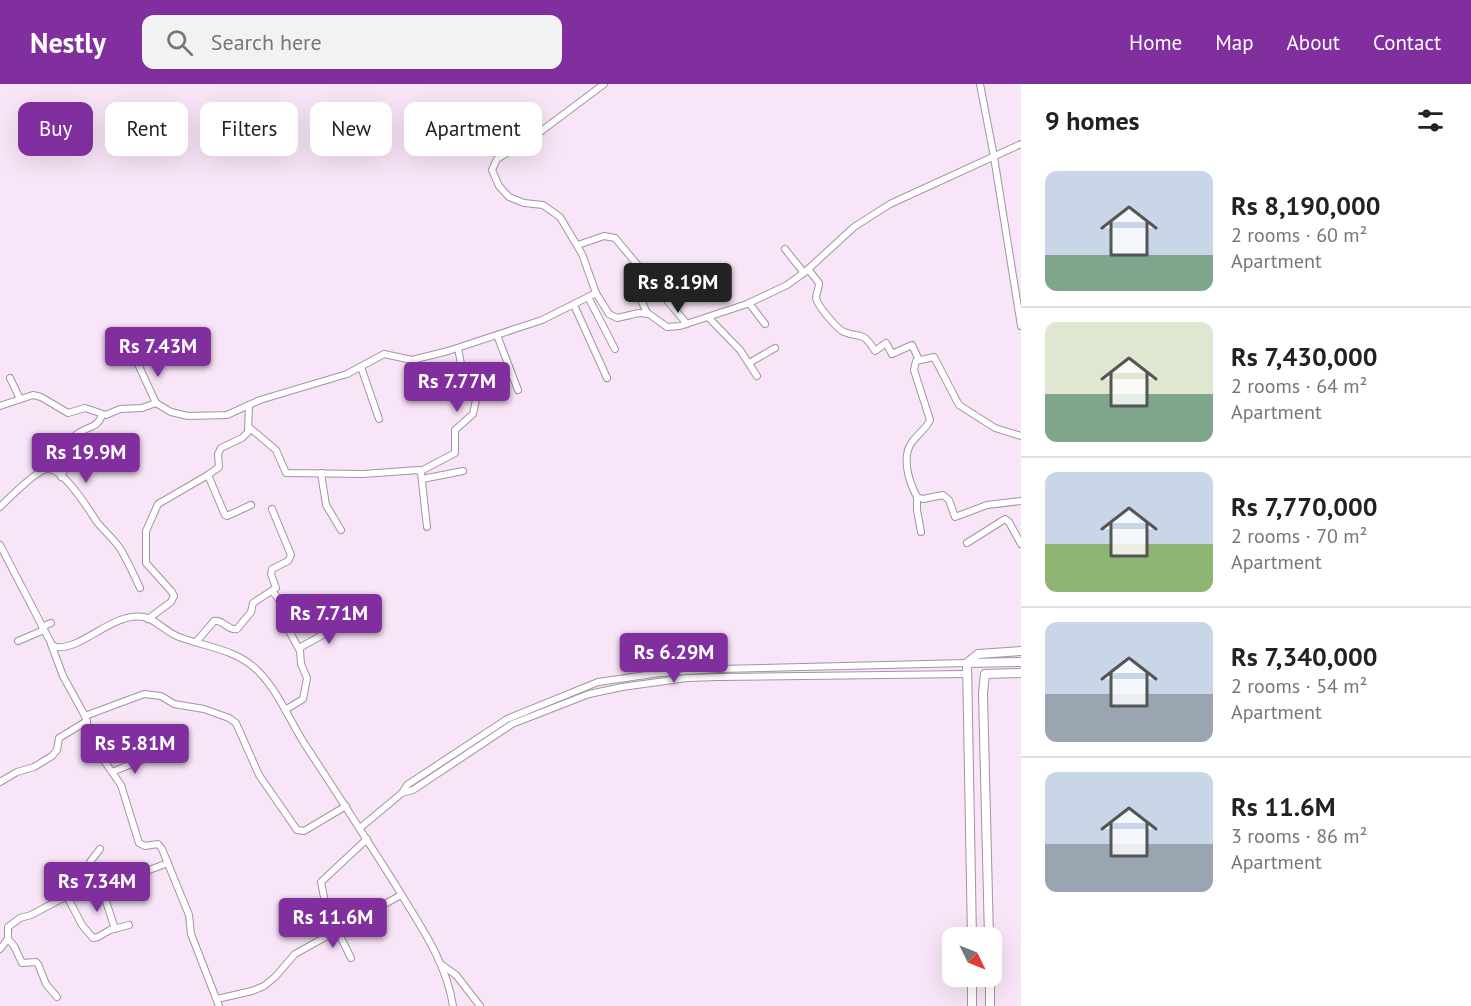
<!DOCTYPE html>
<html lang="en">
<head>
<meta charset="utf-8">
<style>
  :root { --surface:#fff; --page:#f2f2f2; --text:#222; --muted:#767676; --line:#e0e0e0; --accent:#812f9f }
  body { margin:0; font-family:"PT Sans",sans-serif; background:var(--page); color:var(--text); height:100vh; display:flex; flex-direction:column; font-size:22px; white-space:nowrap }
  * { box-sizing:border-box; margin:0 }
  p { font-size:20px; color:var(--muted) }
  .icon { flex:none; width:33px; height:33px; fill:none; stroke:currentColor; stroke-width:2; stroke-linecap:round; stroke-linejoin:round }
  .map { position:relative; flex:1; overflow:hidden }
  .side { display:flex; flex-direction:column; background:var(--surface); width:450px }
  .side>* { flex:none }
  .hud { position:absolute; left:18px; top:18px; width:570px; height:54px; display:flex; gap:12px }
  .needle { width:39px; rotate:133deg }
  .buttons { position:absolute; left:942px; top:843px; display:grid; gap:12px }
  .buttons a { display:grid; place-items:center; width:60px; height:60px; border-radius:12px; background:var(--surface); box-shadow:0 6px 24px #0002; font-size:30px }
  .price { position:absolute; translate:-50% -51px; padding:0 14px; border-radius:6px; background:var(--accent); color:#fff; font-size:20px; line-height:39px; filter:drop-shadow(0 2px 3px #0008) }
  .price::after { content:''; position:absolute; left:50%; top:36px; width:18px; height:14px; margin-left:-9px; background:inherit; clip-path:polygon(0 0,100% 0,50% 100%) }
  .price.active { background:#222; color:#fff }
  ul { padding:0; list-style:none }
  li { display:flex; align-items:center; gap:18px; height:150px; padding:0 24px }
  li+li { border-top:2px solid var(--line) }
  li span { display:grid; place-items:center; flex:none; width:168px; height:120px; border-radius:12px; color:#555 }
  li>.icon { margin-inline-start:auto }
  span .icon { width:72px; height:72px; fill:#fffc; stroke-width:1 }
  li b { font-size:26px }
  h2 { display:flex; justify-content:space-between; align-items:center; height:72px; padding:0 24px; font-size:26px }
  .chip { padding:0 21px; border-radius:12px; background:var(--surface); box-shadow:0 6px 24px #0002; font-size:21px; line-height:54px }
  .chip.active { background:var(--accent); color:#fff }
  header { display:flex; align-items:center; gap:36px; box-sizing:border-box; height:84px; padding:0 30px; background:var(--accent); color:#fff }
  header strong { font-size:28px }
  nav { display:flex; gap:33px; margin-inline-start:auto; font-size:21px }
  .search { width:420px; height:54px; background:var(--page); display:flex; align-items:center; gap:15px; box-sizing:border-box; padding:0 21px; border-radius:12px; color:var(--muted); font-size:22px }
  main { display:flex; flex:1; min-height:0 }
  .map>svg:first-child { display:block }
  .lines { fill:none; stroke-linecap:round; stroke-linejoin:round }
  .street-casing { stroke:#a493a4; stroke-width:8 }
  .secondary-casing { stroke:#a493a4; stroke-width:10 }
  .street { stroke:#fff; stroke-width:6 }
  .secondary { stroke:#fff; stroke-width:8 }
</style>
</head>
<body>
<header>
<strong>Nestly</strong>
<div class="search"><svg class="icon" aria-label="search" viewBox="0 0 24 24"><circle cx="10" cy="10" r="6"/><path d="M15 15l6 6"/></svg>Search here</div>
<nav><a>Home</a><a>Map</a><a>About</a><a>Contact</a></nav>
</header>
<main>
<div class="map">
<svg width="1021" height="922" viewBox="0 0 1021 922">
  <rect width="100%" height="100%" fill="#f8e5f7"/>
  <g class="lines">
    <defs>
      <g id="street">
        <polyline points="604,0 532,54 497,75 492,86 499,102 509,113 524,119 543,121 560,133 582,170 596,209 609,230 617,234 639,229 649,230 667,243 680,242 747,220 787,201 805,188 854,143 890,120 1021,60"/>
        <polyline points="980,0 994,73 1021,242"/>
        <polyline points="578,161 604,152 615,154 687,240"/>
        <polyline points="785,165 804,189"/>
        <path d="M808,185L819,199C819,204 816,210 816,214C817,221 837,245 844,248C862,255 862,246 875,267L886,259L892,270L912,261L919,276"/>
        <polyline points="642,186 632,196 647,229"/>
        <polyline points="588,213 615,265"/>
        <polyline points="749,219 765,240"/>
        <polyline points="574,221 607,294"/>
        <polyline points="708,233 740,266 757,292"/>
        <polyline points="497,251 518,306"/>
        <polyline points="749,279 775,264"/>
        <polyline points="138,280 156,319"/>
        <polyline points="361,283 379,335"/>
        <polyline points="10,294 20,315"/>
        <polyline points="249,321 248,348 242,354 221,364 218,370 219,383 208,391 225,431 227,432 251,421"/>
        <polyline points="0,322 33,311 41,313 68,329 85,324 106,331 120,325 142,324 156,319 171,328 188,332 227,331 260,316 347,290 384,270 412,276 448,267 542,236 596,209"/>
        <polyline points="250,344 276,366 286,389 363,390 419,386 421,389 427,443"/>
        <path d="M1021,352L995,344L959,321L934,273L916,277L914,286L930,336C926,345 918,350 912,358C901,373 909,398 917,413L923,415L943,411L949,416L955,433L987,421L1021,417"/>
        <polyline points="421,387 455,369 455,346 473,330 477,311 470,295 462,285 458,264"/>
        <polyline points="321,389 326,421 341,446"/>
        <path d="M61,393C69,381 65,361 76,351C85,342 97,346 102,331"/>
        <polyline points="422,395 463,387"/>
        <polyline points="917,413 917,426 921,448"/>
        <path d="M0,423C8,415 37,386 47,385C63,383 89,426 97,438C105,448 115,456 121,466C128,478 134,491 140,504"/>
        <polyline points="967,459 1005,435 1009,438 1021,460"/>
        <path d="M0,461L51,559L55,563C82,567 113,527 144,533C157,536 167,549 179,553C206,563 236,565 258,587C278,607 289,635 304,659C335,706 365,753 395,800C418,839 446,876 453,922"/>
        <polyline points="272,507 281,518 287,543 300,567 301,580 307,594 303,615 285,626"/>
        <polyline points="148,535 171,518 174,512 172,508 146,479 146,447 158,420 208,391"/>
        <polyline points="42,543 51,539"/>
        <polyline points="18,557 44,546"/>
        <path d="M197,557L214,537C223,535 228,547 237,545L251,528L253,519L276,504L271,490L272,485L288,477L291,471L272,425"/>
        <polyline points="51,560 63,592 85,632 93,661 121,701 139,759 145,762 158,760 162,765 189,831 191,850 219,922"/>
        <polyline points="299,564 348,537"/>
        <polyline points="85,632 144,610 161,612 174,620 204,625 229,634 236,639 259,691 297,746 304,747 346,722"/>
        <polyline points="112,688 149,673"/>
        <polyline points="0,698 17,688 34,683 52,672 57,666 59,654 87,637"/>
        <polyline points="402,709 413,706 512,640 589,610 622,603 687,594 718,593 967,590"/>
        <polyline points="360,744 402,709 407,701 507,635 598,598 660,589 718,585 967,579"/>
        <polyline points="102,805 115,845"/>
        <polyline points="95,807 90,778 100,765"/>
        <polyline points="68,814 82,841 93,854 98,853 110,846 129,841"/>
        <polyline points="337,846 351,874"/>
        <polyline points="331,849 321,798 367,755"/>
        <polyline points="8,855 14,862 22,879 36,878 38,880 46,900 57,913"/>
        <polyline points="0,865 8,855 8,843 20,834 31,831 61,815 131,799 149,786 168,779"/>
        <polyline points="442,881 456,891 480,922"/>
        <polyline points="217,915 252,907 264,902 275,893 295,870 401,811"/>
      </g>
      <g id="secondary">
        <polyline points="967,579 978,570 1021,567"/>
        <polyline points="972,854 967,579 1021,578"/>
        <polyline points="989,854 983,609 985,590 1021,589"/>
        <polyline points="972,892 972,922"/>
        <polyline points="990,892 990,922"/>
      </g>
    </defs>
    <use href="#street" class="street-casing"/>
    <use href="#secondary" class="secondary-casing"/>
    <use href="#street" class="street"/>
    <use href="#secondary" class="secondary"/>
  </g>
</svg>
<div class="buttons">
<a><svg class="needle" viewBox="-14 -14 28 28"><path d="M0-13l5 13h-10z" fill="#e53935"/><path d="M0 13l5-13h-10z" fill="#767676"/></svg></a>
</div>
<b class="price active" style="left:678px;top:230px">Rs 8.19M</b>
<b class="price" style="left:158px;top:294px">Rs 7.43M</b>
<b class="price" style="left:457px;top:329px">Rs 7.77M</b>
<b class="price" style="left:86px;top:400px">Rs 19.9M</b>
<b class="price" style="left:329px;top:561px">Rs 7.71M</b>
<b class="price" style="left:674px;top:600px">Rs 6.29M</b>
<b class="price" style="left:135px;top:691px">Rs 5.81M</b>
<b class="price" style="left:97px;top:829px">Rs 7.34M</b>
<b class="price" style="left:333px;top:865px">Rs 11.6M</b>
<div class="hud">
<a class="chip active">Buy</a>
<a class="chip">Rent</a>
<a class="chip">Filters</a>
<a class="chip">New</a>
<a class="chip">Apartment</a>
</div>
</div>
<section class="side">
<h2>9 homes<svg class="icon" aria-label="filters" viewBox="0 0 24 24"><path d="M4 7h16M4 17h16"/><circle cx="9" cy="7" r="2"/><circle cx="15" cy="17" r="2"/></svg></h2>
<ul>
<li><span style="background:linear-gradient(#c9d6e8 70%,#7fa58c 0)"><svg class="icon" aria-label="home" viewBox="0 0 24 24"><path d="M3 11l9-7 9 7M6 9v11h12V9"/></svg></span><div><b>Rs 8,190,000</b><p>2 rooms · 60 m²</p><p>Apartment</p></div></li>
<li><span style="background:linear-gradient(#dfe7d0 60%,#7fa58c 0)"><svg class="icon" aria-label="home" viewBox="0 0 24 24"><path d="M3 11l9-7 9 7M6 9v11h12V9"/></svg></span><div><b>Rs 7,430,000</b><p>2 rooms · 64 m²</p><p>Apartment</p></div></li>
<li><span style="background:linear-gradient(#c9d6e8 60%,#8fb573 0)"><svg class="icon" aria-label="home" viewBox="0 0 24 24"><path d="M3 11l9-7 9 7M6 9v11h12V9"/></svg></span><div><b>Rs 7,770,000</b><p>2 rooms · 70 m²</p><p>Apartment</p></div></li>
<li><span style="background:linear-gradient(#c9d6e8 60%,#9aa5b1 0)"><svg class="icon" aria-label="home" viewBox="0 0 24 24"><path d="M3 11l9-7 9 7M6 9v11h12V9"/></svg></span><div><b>Rs 7,340,000</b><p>2 rooms · 54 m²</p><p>Apartment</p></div></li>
<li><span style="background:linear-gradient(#c9d6e8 60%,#9aa5b1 0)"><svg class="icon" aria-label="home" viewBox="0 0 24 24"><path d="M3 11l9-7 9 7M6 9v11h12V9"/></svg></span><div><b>Rs 11.6M</b><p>3 rooms · 86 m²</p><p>Apartment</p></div></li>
</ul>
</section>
</main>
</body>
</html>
